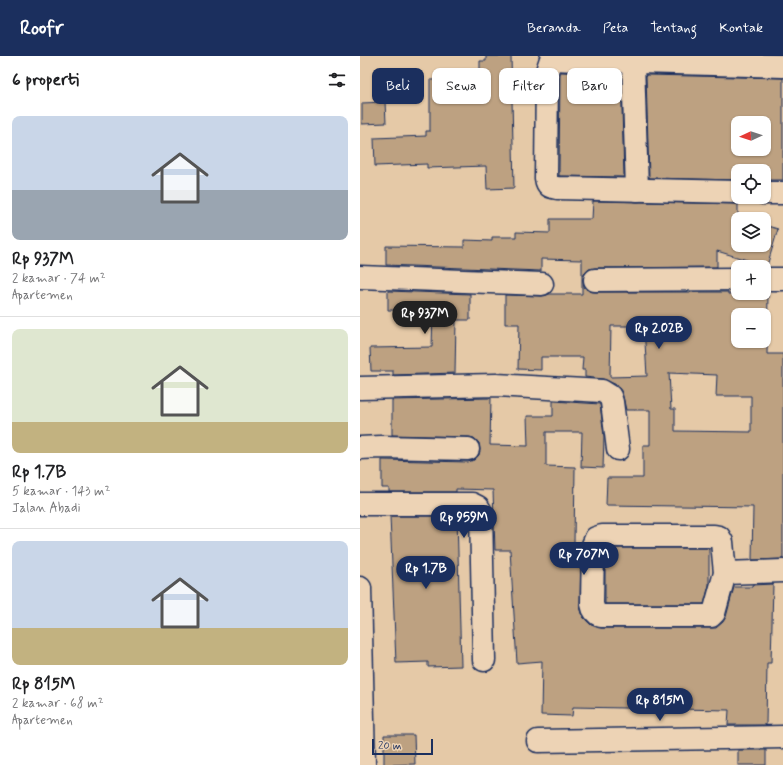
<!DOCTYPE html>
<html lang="id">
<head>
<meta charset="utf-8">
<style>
  :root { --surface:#fff; --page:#f2f2f2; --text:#202124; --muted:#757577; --line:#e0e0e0; --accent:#1b2f5e }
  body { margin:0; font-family:Mynerve,sans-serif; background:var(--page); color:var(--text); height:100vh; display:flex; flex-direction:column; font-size:15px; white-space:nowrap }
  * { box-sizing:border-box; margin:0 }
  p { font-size:13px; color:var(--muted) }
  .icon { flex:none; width:22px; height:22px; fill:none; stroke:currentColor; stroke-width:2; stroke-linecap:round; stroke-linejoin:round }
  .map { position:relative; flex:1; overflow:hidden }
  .drawer { display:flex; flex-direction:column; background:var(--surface); width:360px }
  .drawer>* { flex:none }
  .hud { position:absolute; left:12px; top:12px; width:351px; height:36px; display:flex; gap:8px }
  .needle { width:26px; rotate:267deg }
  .fabs { position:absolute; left:371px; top:60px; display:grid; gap:8px }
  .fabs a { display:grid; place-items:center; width:40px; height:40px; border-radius:8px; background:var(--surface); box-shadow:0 1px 3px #0004; font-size:20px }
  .scale { position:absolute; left:12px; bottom:10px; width:61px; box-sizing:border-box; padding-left:4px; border:2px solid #1b2f5e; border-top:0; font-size:11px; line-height:14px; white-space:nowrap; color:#1b2f5e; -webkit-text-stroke:3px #edd3b5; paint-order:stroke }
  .price { position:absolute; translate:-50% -34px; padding:0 9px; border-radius:14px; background:var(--accent); color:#fff; font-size:13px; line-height:26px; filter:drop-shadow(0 1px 2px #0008) }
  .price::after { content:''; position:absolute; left:50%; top:24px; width:12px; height:9px; margin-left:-6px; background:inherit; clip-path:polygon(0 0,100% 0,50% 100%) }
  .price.active { background:#222; color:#fff }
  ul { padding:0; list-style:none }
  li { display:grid; align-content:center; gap:8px; height:212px; padding:0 12px }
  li+li { border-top:1px solid var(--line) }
  li span { display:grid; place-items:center; height:124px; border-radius:8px; color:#555 }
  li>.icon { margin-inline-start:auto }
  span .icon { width:72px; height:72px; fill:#fffc; stroke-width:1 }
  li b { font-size:17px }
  h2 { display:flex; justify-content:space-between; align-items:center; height:48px; padding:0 12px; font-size:17px }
  .chip { padding:0 14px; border-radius:8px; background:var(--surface); box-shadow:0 1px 3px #0004; font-size:14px; line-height:36px }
  .chip.active { background:var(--accent); color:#fff }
  header { display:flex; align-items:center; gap:24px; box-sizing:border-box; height:56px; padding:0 20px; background:var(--accent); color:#fff }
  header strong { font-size:19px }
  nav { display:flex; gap:22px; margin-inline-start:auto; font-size:14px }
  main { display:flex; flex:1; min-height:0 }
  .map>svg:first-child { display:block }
  .building { fill:#bda181; stroke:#1b2f5e; fill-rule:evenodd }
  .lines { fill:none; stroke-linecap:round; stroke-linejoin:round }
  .minor-casing { stroke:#1b2f5e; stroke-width:25 }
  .tertiary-casing { stroke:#1b2f5e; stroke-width:25 }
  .minor { stroke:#edd3b5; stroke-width:22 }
  .tertiary { stroke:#edd3b5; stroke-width:22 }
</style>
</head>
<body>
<header>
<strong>Roofr</strong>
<nav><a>Beranda</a><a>Peta</a><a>Tentang</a><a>Kontak</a></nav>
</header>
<main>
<section class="drawer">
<h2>6 properti<svg class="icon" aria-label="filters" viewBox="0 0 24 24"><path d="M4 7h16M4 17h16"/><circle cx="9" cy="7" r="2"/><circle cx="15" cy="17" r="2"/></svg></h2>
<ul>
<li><span style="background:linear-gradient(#c9d6e8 60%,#9aa5b1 0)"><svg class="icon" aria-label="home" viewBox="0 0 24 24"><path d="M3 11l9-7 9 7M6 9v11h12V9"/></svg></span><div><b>Rp 937M</b><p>2 kamar · 74 m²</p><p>Apartemen</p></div></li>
<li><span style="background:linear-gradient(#dfe7d0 75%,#c2b280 0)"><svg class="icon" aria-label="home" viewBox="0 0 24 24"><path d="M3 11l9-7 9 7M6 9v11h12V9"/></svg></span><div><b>Rp 1.7B</b><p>5 kamar · 143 m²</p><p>Jalan Abadi</p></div></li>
<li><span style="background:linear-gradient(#c9d6e8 70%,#c2b280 0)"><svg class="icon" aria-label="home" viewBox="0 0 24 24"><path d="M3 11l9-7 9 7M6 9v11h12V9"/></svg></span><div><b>Rp 815M</b><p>2 kamar · 68 m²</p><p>Apartemen</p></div></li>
</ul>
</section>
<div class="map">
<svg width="423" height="709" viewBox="0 0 423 709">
  <rect width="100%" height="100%" fill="#e5c9a7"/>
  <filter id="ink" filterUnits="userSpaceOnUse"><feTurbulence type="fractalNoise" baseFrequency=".025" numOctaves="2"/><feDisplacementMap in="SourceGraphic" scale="8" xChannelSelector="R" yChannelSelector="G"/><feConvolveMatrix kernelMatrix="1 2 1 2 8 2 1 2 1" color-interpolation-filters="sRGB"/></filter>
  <g filter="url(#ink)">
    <g class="building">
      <polygon points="126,0 151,0 154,132 127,133 126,110 67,112 67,108 15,110 14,82 66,80 66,75 70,75 70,24 120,23 120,5 126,5"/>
      <polygon points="200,16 261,18 264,121 199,120"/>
      <path d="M286,19L423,22V124H404V115H378V124L289,122ZM378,67H404V93H378Z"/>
      <polygon points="25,46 26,67 2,68 2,47"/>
      <path d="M233,145L378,148V161L385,163H378V189H404V169L418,173L407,210L357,195V211L235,212L229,213L224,218L223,224L224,231L229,235L235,236H368V238L408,239L407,298H423V503L392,504L393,451L246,449L247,422H283V389H290V354H266L262,336L257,329L243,323L225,321V314H222L223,301H181V314L158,313L159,268H145V239L182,240L189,238H222V204L181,203V215L26,209V190L104,191V184L132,185V181H156V176L190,177V163H232ZM378,259H404V285H378ZM251,270H284L287,320L250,321ZM309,317L357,319L356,340H391V376L315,375V353H311Z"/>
      <polygon points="28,235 110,238 110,264 96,264 95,317 33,319 33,315 11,315 10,292 72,291 73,255 28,254"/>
      <polygon points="131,342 130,389 168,390 167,360 193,360 193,345 240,348 244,380 243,412 221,411 222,376 186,376 186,410 215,411 214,487 221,487 220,550 223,561 231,569 241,572 356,572 363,566 366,561 374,531 392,531 392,529 413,528 411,607 407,607 406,669 368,669 369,654 213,651 212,660 181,659 182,605 157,607 150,494 135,494 133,434 96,433 96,436 29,436 29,432 22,432 22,404 108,406 114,404 119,399 120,394 119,387 114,382 109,381 32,379 32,344"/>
      <polygon points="30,460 97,460 101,610 68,611 68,606 36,607"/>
      <polygon points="245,492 349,492 349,529 344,548 245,548"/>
      <polygon points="24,679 54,679 55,708 24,709"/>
      <rect x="378" y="694" width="28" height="15"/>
    </g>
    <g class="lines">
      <defs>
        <g id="minor">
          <path d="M192,0L187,15L186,122C187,130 190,131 197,132L378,136"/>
          <polyline points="192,3 241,5 423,10"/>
          <polyline points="273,6 277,134"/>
          <polyline points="404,137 423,137"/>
          <polyline points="0,221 182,228"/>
          <polyline points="404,223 423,223"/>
          <polyline points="235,224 378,223"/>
          <polyline points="0,332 136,329 242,335 250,340 252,346 258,393"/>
          <polyline points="0,392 21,391 108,393"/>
          <polyline points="0,448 112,448 118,451 121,456 124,604"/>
          <path d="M242,480H354L359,481L362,486L365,517L354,557L351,560H241C236,558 233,554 232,548L233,489L236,482Z"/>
          <polyline points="365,517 423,515"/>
          <polyline points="178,685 423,681"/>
        </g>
        <polyline id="tertiary" points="0,532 4,709"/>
      </defs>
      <use href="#minor" class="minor-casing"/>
      <use href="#tertiary" class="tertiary-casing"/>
      <use href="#minor" class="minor"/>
      <use href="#tertiary" class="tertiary"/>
    </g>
  </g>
</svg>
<div class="fabs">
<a><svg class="needle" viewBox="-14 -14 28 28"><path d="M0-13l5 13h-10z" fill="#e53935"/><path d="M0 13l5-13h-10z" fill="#757577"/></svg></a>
<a><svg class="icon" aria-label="locate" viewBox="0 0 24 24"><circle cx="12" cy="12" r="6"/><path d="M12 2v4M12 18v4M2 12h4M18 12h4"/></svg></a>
<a><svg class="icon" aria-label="layers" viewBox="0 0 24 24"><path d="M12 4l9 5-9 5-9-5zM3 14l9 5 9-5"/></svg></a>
<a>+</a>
<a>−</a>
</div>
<div class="scale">20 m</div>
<b class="price active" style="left:65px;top:279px">Rp 937M</b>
<b class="price" style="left:299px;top:294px">Rp 2.02B</b>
<b class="price" style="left:104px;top:483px">Rp 959M</b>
<b class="price" style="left:224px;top:520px">Rp 707M</b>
<b class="price" style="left:66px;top:534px">Rp 1.7B</b>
<b class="price" style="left:300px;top:666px">Rp 815M</b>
<div class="hud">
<a class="chip active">Beli</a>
<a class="chip">Sewa</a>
<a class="chip">Filter</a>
<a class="chip">Baru</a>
</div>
</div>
</main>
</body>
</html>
